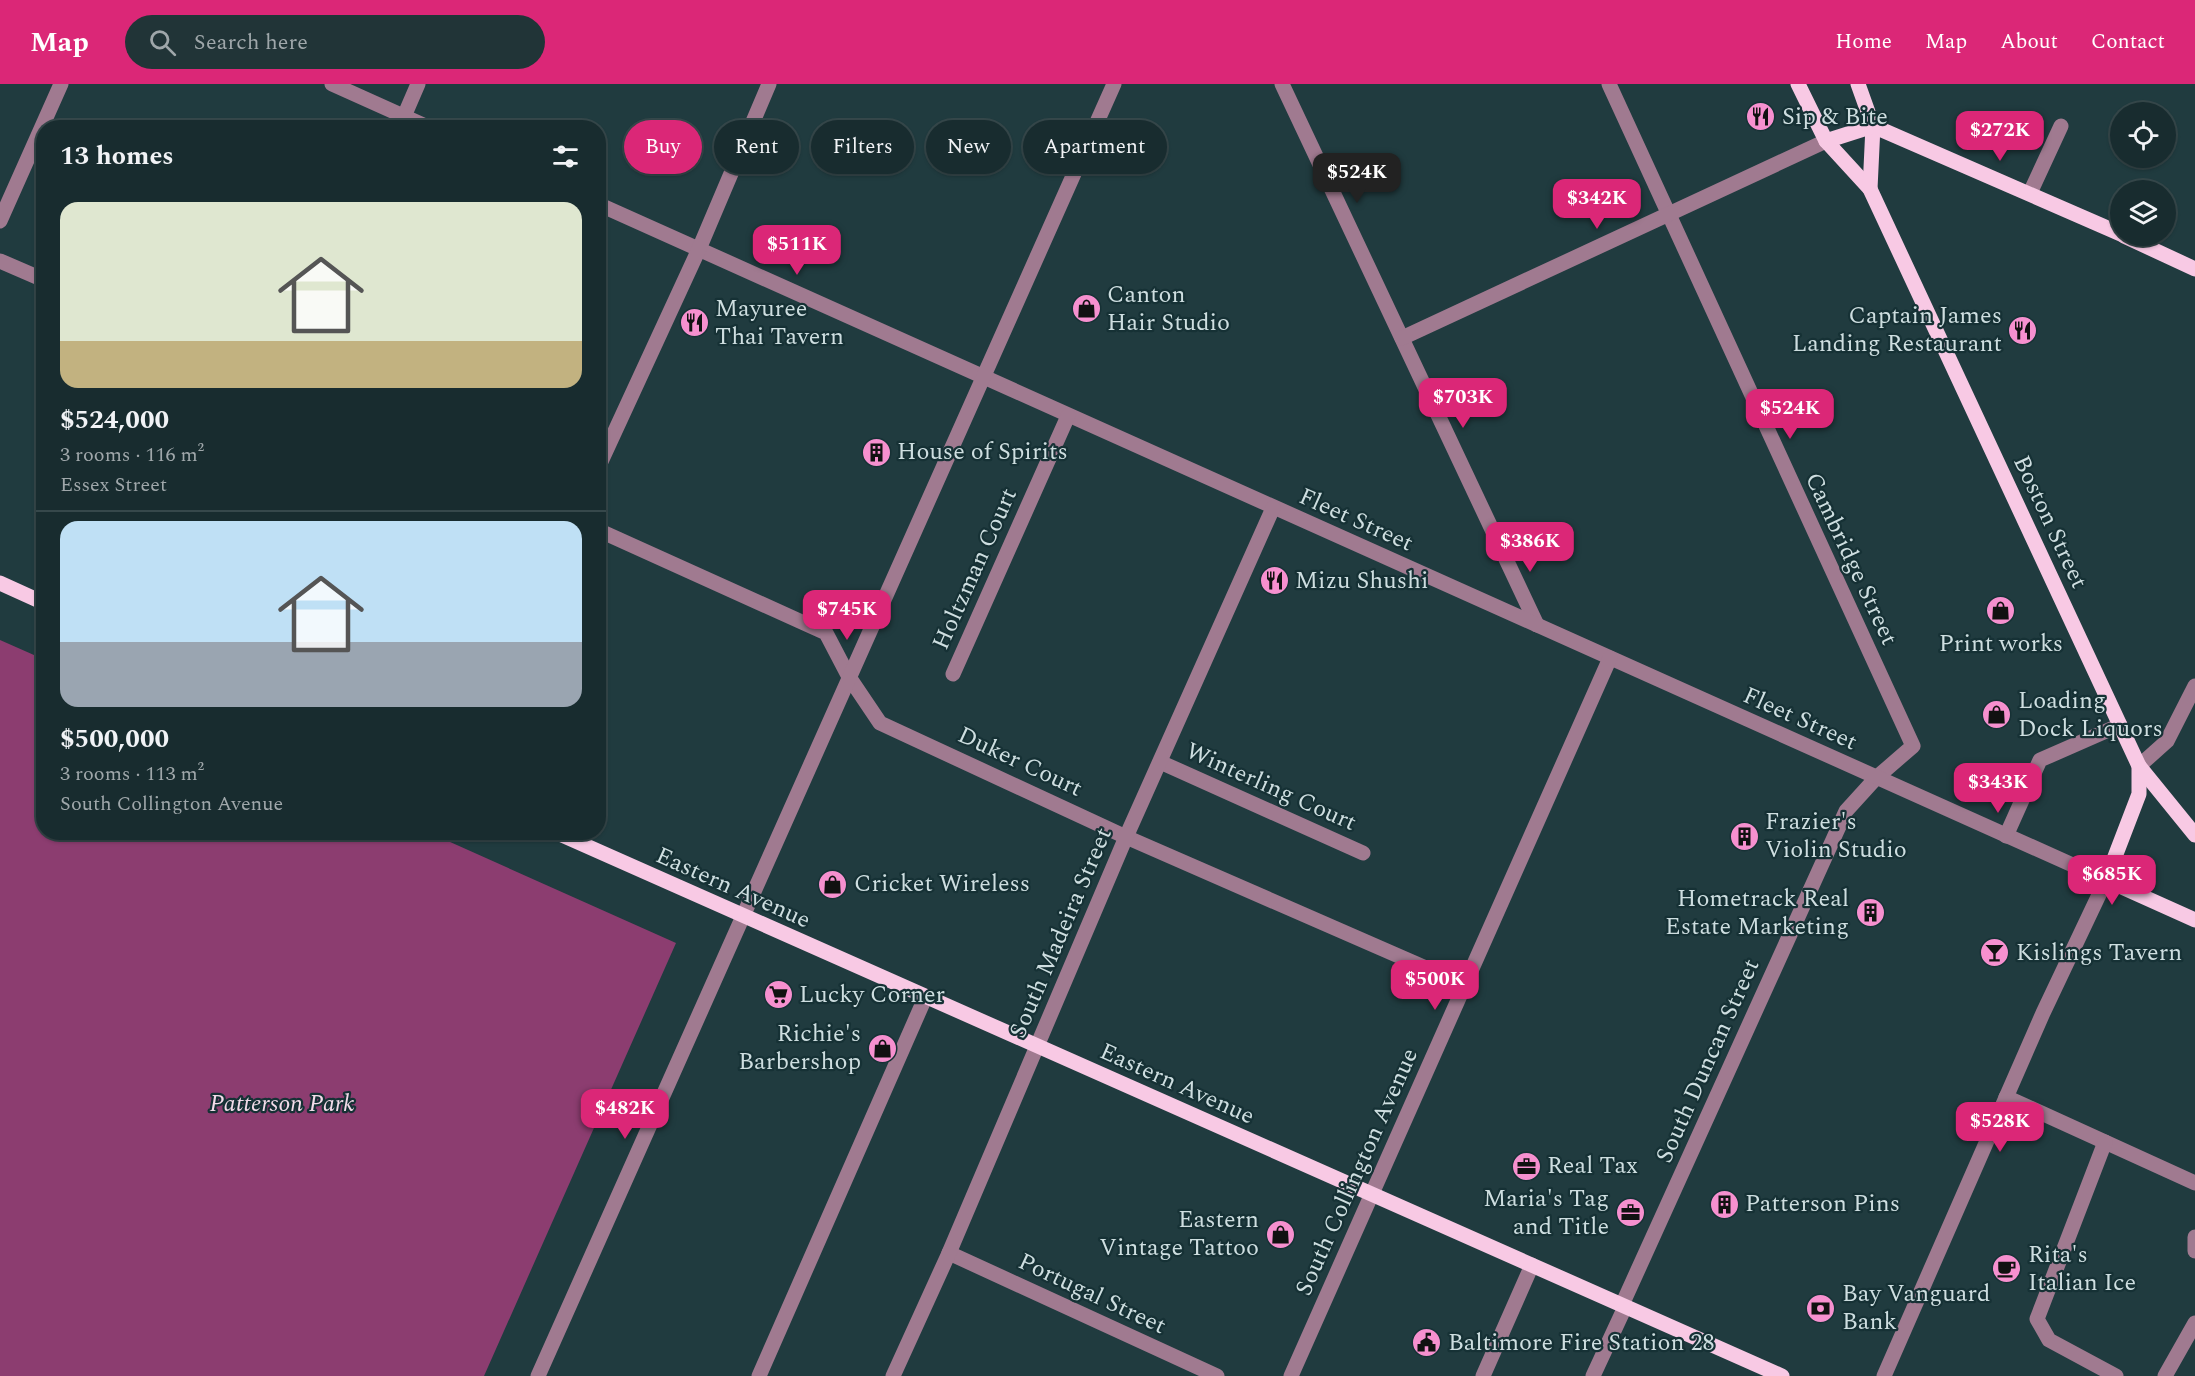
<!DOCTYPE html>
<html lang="en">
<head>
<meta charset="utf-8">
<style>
  :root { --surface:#182c2f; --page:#213437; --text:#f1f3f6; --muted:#9fa7aa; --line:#36484b; --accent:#db2777 }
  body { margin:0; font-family:Spectral,serif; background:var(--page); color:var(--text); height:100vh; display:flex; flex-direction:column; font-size:22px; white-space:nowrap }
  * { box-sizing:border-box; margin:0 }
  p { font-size:20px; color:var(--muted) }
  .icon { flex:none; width:33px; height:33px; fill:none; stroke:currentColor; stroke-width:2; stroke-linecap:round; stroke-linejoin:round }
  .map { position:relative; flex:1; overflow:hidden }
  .panel { position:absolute; left:36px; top:36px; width:570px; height:720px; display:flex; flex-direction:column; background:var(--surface); border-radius:24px; box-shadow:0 2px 4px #0004,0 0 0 2px var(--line) }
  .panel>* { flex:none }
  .guide { position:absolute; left:624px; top:36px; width:570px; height:54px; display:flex; gap:12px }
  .buttons { position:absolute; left:2110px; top:18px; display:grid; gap:12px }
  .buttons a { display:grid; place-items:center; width:66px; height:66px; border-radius:50%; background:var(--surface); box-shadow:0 2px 4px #0004,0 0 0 2px var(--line); font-size:30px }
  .price { position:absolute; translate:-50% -51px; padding:0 14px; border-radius:12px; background:var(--accent); color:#fff; font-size:20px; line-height:39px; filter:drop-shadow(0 2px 3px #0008) }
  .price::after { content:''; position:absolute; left:50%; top:36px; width:18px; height:14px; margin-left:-9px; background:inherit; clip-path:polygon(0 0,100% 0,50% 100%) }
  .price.current { background:#222; color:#fff }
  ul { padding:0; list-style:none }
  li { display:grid; align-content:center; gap:12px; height:318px; padding:0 24px }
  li+li { border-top:2px solid var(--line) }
  li span { display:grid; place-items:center; height:186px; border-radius:18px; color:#555 }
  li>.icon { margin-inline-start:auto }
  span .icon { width:108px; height:108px; fill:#fffc; stroke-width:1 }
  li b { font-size:26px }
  h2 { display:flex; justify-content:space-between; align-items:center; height:72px; padding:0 24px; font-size:26px }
  .tag { padding:0 21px; border-radius:27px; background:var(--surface); box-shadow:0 2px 4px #0004,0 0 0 2px var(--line); font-size:21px; line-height:54px }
  .tag.current { background:var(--accent); color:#fff }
  header { display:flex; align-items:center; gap:36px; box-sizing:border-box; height:84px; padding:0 30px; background:var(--accent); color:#fff }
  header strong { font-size:28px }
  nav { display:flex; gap:33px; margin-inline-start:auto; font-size:21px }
  .search { width:420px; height:54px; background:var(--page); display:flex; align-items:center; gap:15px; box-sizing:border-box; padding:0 21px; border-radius:33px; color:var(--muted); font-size:22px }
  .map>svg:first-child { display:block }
  .green { fill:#8c3d70 }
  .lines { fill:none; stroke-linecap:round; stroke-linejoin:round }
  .minor { stroke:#a07a90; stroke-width:15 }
  .major { stroke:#f8c9e4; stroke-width:15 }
  .labels { text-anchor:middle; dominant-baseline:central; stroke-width:4.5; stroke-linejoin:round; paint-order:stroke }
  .poi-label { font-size:24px; fill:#cedee0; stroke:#163135; text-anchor:start }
  .street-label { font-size:24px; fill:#cedee0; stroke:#163135 }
  .park-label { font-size:24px; font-style:italic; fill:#f4dcea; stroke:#163135 }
</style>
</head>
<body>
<header>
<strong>Map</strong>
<div class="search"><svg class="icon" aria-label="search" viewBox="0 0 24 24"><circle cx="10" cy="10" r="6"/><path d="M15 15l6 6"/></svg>Search here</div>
<nav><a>Home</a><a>Map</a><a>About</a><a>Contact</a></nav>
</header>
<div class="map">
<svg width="2195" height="1292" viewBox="0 0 2195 1292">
  <rect width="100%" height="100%" fill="#203b3f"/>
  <polygon class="green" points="0,556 43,575 44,748 430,749 676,859 484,1292 0,1292"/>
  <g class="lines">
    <g class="minor">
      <polyline points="332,0 430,44"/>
      <polyline points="1282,0 1537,541"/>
      <polyline points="1609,0 1913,662 1876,694 1846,727 1622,1221"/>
      <polyline points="399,44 418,0"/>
      <polyline points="2030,109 2061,42"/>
      <polyline points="598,120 2106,796 2043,929 1884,1292"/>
      <polyline points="0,137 61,0"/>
      <polyline points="0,177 44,196"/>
      <polyline points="1402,254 1826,57"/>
      <polyline points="598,384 699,165 769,0"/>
      <polyline points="598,446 826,549 849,593 880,639 1126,753 1465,901"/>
      <polyline points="953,590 1068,332"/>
      <polyline points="1160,678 1363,769"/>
      <polyline points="2139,682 2167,657 2195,602"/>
      <polyline points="2006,752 2040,676 2120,641"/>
      <polyline points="2006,1013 2195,1099"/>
      <polyline points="2105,1058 2037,1235 2049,1256 2116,1292"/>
      <polyline points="2195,1153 2195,1167"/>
      <polyline points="949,1169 1217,1292"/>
      <polyline points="538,1292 1114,0"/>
      <polyline points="759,1292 925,914"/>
      <polyline points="893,1292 949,1169 1126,753 1273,424"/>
      <polyline points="1291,1292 1610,574"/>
      <polyline points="1483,1292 1532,1181"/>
      <polyline points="1593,1292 1625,1223"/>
      <polyline points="2165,1292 2195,1239"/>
    </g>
    <g class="major">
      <polyline points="1798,0 1826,57 1870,105 2139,682 2139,710 2106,796 2195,836"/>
      <polyline points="1858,0 1873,42 1870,105"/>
      <polyline points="1873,42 2121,150"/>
      <polyline points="1826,57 1873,42"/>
      <polyline points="2124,152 2195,185"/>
      <polyline points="0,499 44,519"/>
      <polyline points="2139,682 2195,751"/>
      <polyline points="555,748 1782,1292"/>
    </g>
  </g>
  <defs>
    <symbol id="restaurant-disc" viewBox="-11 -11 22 22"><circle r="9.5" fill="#f690cf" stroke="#163135"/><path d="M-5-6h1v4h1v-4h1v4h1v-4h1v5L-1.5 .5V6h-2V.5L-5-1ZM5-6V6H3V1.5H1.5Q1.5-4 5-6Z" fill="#111"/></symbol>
    <symbol id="shop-disc" viewBox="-11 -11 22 22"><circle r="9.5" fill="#f690cf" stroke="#163135"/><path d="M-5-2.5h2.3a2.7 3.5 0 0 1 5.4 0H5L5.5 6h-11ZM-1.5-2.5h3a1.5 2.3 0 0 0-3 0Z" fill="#111"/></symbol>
    <symbol id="building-disc" viewBox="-11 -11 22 22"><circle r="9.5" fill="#f690cf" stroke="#163135"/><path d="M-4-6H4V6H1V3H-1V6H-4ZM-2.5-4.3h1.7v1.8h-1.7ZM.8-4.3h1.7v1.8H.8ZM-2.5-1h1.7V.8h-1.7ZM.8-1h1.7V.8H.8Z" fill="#111"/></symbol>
    <symbol id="bar-disc" viewBox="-11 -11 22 22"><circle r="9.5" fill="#f690cf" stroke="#163135"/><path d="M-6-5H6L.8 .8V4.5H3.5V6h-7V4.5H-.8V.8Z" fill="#111"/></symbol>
    <symbol id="supermarket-disc" viewBox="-11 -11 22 22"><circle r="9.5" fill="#f690cf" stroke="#163135"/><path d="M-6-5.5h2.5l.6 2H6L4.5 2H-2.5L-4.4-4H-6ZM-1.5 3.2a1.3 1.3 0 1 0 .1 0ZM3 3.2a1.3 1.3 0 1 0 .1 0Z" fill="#111"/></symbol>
    <symbol id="office-disc" viewBox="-11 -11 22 22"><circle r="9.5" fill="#f690cf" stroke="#163135"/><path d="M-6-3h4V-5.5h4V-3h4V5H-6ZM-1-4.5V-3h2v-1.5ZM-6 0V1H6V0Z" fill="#111"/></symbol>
    <symbol id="cafe-disc" viewBox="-11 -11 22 22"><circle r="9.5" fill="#f690cf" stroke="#163135"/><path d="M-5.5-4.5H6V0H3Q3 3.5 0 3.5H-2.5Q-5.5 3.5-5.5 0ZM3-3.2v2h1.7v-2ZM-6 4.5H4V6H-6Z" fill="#111"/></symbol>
    <symbol id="bank-disc" viewBox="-11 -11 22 22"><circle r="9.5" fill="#f690cf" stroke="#163135"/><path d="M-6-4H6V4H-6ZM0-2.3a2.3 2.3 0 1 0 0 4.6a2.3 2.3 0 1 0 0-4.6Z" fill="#111"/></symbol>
    <symbol id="civic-disc" viewBox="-11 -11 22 22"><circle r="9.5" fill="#f690cf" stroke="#163135"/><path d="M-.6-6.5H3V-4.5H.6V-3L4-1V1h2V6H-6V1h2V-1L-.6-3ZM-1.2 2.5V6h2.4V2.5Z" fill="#111"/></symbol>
  </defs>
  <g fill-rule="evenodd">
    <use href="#restaurant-disc" x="1744" y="16" width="33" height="33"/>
    <use href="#shop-disc" x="1070" y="208" width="33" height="33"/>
    <use href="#restaurant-disc" x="678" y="222" width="33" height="33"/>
    <use href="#restaurant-disc" x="2006" y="230" width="33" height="33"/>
    <use href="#building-disc" x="860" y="352" width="33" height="33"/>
    <use href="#restaurant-disc" x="1258" y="480" width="33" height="33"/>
    <use href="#shop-disc" x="1984" y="510" width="33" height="33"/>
    <use href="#shop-disc" x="1980" y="614" width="33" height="33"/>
    <use href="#building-disc" x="1728" y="736" width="33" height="33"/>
    <use href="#shop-disc" x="816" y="784" width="33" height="33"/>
    <use href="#building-disc" x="1854" y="812" width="33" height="33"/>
    <use href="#bar-disc" x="1978" y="852" width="33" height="33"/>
    <use href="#supermarket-disc" x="762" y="894" width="33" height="33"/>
    <use href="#shop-disc" x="866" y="948" width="33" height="33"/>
    <use href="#office-disc" x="1510" y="1066" width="33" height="33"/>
    <use href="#building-disc" x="1708" y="1104" width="33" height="33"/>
    <use href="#office-disc" x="1614" y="1112" width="33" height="33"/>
    <use href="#shop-disc" x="1264" y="1134" width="33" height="33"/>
    <use href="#cafe-disc" x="1990" y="1168" width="33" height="33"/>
    <use href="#bank-disc" x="1804" y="1208" width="33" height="33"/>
    <use href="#civic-disc" x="1410" y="1242" width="33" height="33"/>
  </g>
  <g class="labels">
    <g class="poi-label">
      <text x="1782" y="33">Sip &amp; Bite</text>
      <text x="1107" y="211">Canton<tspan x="1107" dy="28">Hair Studio</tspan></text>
      <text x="715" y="225">Mayuree<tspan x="715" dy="28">Thai Tavern</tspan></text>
      <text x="2002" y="232" text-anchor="end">Captain James<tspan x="2002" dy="28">Landing Restaurant</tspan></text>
      <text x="897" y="368">House of Spirits</text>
      <text x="1295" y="497">Mizu Shushi</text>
      <text x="2001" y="560" text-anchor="middle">Print works</text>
      <text x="2018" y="617">Loading<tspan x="2018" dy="28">Dock Liquors</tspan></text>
      <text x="1765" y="738">Frazier's<tspan x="1765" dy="28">Violin Studio</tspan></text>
      <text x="854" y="800">Cricket Wireless</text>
      <text x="1849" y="815" text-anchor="end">Hometrack Real<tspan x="1849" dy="28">Estate Marketing</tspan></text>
      <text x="2016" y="869">Kislings Tavern</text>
      <text x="799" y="911">Lucky Corner</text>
      <text x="861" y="950" text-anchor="end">Richie's<tspan x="861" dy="28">Barbershop</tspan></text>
      <text x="1547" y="1082">Real Tax</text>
      <text x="1609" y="1115" text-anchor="end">Maria's Tag<tspan x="1609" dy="28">and Title</tspan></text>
      <text x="1745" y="1120">Patterson Pins</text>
      <text x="1259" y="1136" text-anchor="end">Eastern<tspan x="1259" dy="28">Vintage Tattoo</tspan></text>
      <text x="2028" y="1171">Rita's<tspan x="2028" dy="28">Italian Ice</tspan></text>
      <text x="1842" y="1210">Bay Vanguard<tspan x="1842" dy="28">Bank</tspan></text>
      <text x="1448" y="1259">Baltimore Fire Station 28</text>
    </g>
    <g class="street-label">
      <text transform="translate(1356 436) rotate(24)">Fleet Street</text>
      <text transform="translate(2050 438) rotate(65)">Boston Street</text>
      <text transform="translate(1851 475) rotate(65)">Cambridge Street</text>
      <text transform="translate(975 485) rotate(-66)">Holtzman Court</text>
      <text transform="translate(1800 635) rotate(24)">Fleet Street</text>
      <text transform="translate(1020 678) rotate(25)">Duker Court</text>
      <text transform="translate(1271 703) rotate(24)">Winterling Court</text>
      <text transform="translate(733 804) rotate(24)">Eastern Avenue</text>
      <text transform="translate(1061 849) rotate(-67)">South Madeira Street</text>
      <text transform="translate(1708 977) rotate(-66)">South Duncan Street</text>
      <text transform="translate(1177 1000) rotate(24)">Eastern Avenue</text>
      <text transform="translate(1357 1088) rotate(-66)">South Collington Avenue</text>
      <text transform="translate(1092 1210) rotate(25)">Portugal Street</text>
    </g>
    <g class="park-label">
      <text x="282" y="1020">Patterson Park</text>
    </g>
  </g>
</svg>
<div class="buttons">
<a><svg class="icon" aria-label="locate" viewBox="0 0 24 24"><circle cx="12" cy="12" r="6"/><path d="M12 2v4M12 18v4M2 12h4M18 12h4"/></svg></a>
<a><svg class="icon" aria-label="layers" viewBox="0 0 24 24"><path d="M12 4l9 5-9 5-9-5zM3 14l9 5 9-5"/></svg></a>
</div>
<b class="price" style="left:2000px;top:78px">$272K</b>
<b class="price current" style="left:1357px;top:120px">$524K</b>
<b class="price" style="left:1597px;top:146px">$342K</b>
<b class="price" style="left:797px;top:192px">$511K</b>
<b class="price" style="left:1463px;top:345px">$703K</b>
<b class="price" style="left:1790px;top:356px">$524K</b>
<b class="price" style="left:1530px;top:489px">$386K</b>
<b class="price" style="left:847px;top:557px">$745K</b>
<b class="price" style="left:1998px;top:730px">$343K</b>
<b class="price" style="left:2112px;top:822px">$685K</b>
<b class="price" style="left:1435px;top:927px">$500K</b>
<b class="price" style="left:625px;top:1056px">$482K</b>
<b class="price" style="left:2000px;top:1069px">$528K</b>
<div class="guide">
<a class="tag current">Buy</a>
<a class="tag">Rent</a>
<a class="tag">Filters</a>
<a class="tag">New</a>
<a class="tag">Apartment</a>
</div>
<section class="panel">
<h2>13 homes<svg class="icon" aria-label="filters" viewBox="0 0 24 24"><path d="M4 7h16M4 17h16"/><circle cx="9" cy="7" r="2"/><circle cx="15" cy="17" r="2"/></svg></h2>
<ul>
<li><span style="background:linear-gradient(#dfe7d0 75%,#c2b280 0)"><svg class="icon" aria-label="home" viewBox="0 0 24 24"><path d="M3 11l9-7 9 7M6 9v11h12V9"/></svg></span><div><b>$524,000</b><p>3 rooms · 116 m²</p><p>Essex Street</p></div></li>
<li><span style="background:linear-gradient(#bfe0f5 65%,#9aa5b1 0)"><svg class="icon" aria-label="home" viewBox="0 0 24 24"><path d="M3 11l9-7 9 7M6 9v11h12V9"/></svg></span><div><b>$500,000</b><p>3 rooms · 113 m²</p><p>South Collington Avenue</p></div></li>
</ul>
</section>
</div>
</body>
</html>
